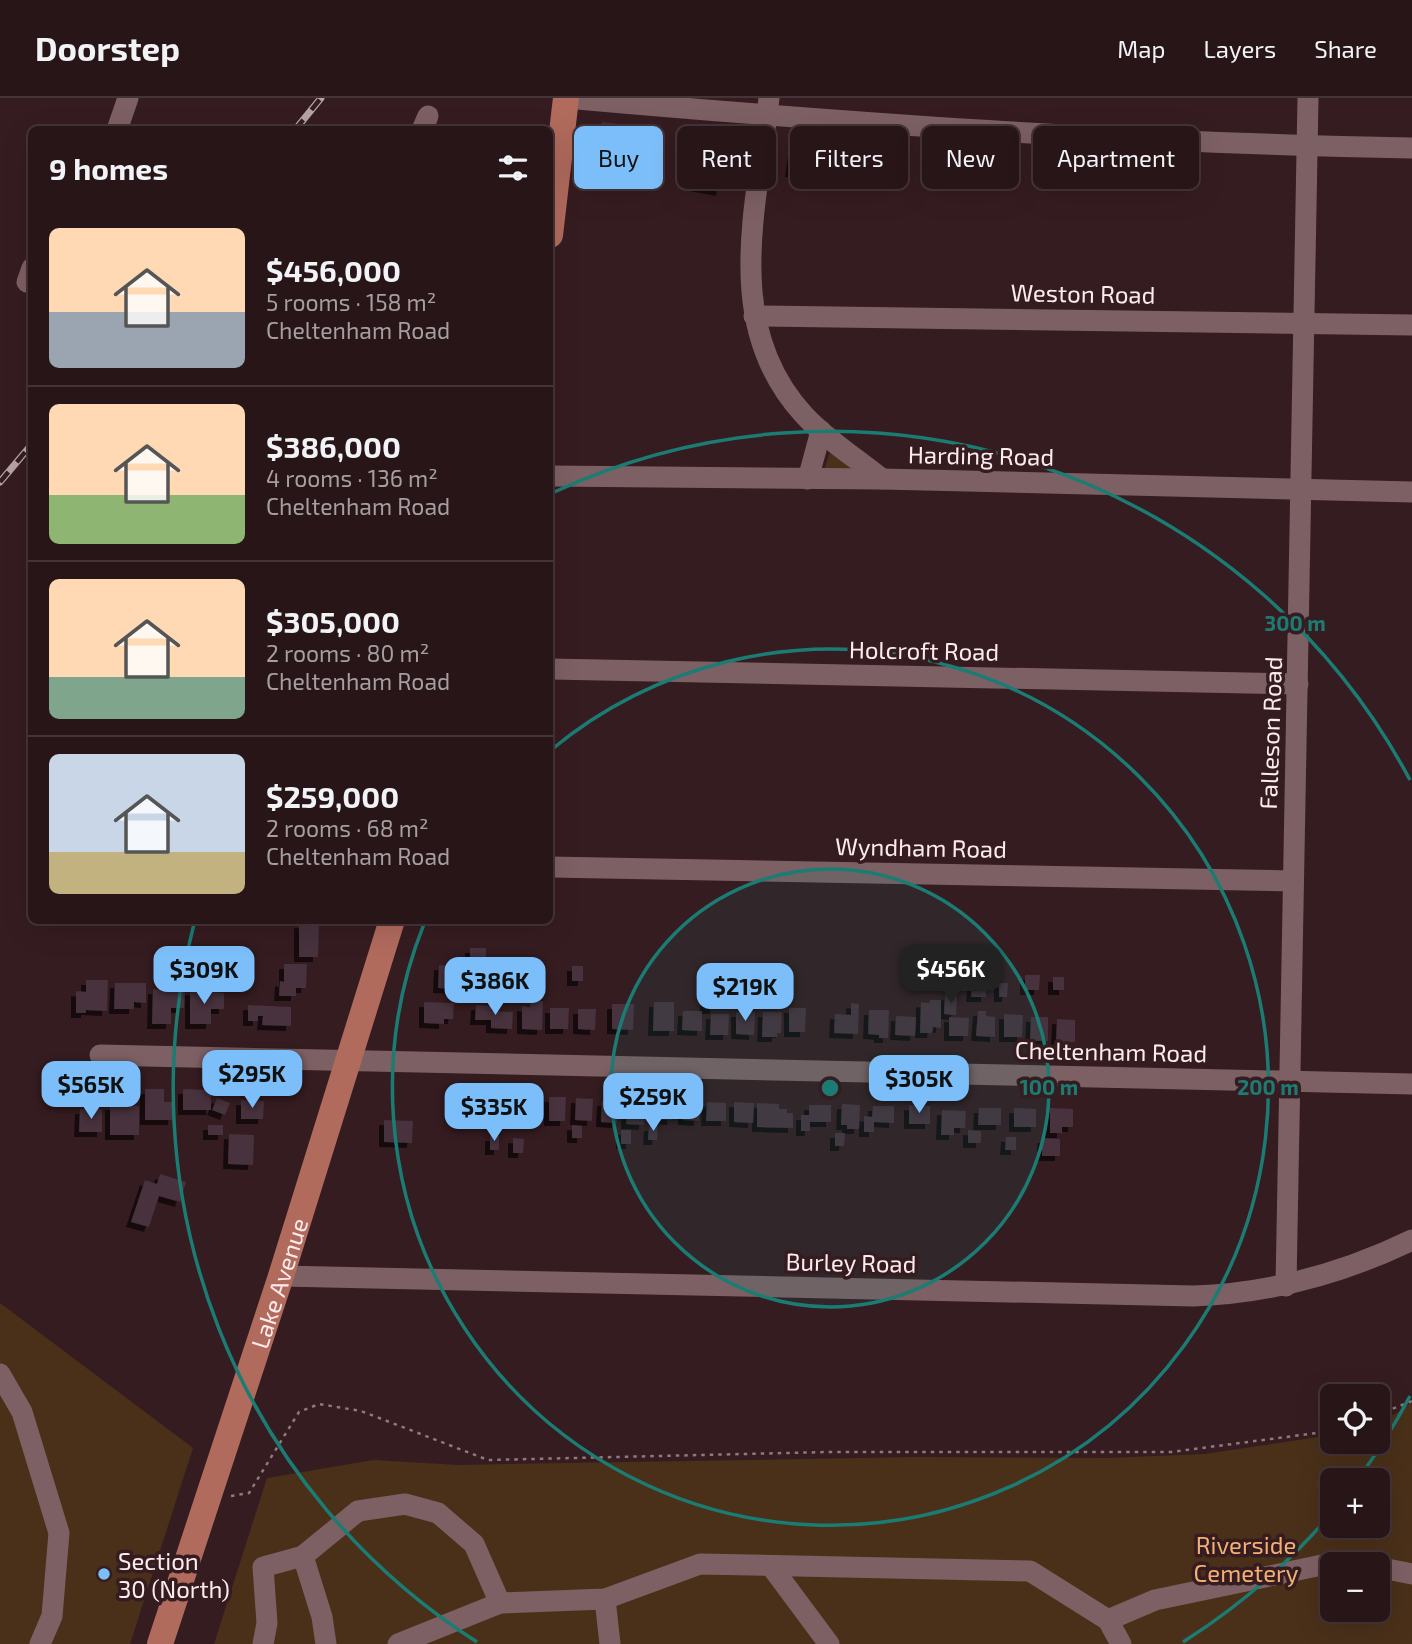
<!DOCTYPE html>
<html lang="en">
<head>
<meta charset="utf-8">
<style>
  :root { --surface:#281518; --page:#342225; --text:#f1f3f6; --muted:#a59fa2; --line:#443437; --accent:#7cbef9 }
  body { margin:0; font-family:"Exo 2",sans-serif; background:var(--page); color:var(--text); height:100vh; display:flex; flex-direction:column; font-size:26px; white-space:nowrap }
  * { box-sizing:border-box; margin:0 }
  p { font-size:23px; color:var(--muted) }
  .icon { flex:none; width:38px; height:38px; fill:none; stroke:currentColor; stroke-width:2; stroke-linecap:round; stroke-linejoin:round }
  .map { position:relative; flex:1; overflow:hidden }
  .details { position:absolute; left:28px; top:28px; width:525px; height:798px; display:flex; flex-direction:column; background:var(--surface); border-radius:10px; box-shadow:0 7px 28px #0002,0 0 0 2px var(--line) }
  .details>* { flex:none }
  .guide { position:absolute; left:574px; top:28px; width:665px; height:63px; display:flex; gap:14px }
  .buttons { position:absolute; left:1320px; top:1286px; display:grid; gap:14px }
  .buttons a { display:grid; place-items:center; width:70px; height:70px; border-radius:10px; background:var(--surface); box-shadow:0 7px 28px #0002,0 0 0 2px var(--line); font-size:35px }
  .price { position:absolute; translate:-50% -60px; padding:0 16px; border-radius:14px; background:var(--accent); color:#111; font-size:23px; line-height:46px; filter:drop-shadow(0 2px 4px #0008) }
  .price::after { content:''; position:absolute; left:50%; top:42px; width:21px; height:16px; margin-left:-10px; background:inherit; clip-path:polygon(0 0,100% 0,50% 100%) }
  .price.on { background:#222; color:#fff }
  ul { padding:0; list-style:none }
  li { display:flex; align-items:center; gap:21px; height:175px; padding:0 21px }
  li+li { border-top:2px solid var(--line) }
  li span { display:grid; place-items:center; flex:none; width:196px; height:140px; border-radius:10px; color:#555 }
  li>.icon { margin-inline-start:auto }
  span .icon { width:84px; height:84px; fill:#fffc; stroke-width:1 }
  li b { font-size:30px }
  h2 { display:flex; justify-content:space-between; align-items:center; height:84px; padding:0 21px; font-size:30px }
  .chip { padding:0 24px; border-radius:10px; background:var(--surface); box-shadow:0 7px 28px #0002,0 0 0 2px var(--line); font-size:24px; line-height:63px }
  .chip.on { background:var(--accent); color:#111 }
  header { display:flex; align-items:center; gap:42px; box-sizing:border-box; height:98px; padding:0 35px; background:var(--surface); border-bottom:2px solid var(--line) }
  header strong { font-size:33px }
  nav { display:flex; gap:38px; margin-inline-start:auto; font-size:24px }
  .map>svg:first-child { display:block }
  .green { fill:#4a3019; fill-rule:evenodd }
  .building { fill:#47303d; filter:url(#shadow) }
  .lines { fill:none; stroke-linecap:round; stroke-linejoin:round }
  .path { stroke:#8f797c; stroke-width:2.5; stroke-dasharray:3.5 5; stroke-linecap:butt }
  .minor { stroke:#7d6063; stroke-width:21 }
  .major { stroke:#b16b5d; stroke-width:26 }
  .rail-casing { stroke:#b7a3a5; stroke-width:7 }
  .rail { stroke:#351c20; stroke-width:4.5; stroke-dasharray:13; stroke-linecap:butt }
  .ring { fill:none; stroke:#1b7c74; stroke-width:3.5 }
  .poi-dot { fill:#7cbef9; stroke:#351c20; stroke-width:2.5 }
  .labels { text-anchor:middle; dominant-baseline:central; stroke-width:7; stroke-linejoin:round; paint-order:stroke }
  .street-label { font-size:24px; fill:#fdebed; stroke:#351c20 }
  .park-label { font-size:24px; fill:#f4af74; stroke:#351c20 }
  .poi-label { font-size:24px; fill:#fdebed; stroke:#351c20; text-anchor:start }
  .centre { fill:#1b7c74; stroke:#351c20; stroke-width:3.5 }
  .ring-label { font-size:21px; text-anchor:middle; font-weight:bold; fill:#1b7c74; stroke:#351c20; stroke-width:7; stroke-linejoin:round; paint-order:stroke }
</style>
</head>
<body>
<header>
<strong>Doorstep</strong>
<nav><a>Map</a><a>Layers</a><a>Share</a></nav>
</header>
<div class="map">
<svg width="1412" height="1546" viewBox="0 0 1412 1546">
  <defs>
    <filter id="shadow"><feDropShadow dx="-5" dy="5" stdDeviation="0" flood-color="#0009"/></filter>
  </defs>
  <rect width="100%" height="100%" fill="#351c20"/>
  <g class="green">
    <polygon points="830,355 833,355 860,371 824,372"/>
    <polygon points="0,1205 193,1350 130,1546 0,1546"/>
    <path d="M1412,1304V1546H214L267,1380L374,1362L458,1367L915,1359L1107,1360L1204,1356L1332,1337V1344H1377V1322L1395,1316ZM1332,1382H1377V1428H1332ZM1332,1466H1377V1512H1332Z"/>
  </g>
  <g class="building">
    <polygon points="602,24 634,28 632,49 621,47 618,73 597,70"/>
    <polygon points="709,35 728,38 725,61 706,59 706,55 693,55 695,38 708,39"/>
    <polygon points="794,46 808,48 808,54 814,55 811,76 790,74"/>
    <polygon points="704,62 720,64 719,71 724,72 721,93 694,88 696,74 702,74"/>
    <polygon points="299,825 319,826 318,859 299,859"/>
    <rect x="470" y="850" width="16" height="16"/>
    <polygon points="284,866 307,866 306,890 296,890 296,898 279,898 280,883 284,884"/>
    <polygon points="439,867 458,868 457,891 438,890"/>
    <rect x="572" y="868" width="11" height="15"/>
    <polygon points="1025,877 1040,877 1039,892 1025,892"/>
    <rect x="1053" y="879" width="11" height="13"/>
    <polygon points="86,882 108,882 107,913 86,912 86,915 76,915 76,893 86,894"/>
    <polygon points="115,885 146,885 146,905 134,904 134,911 114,911"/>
    <polygon points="999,885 1008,885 1007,899 999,899"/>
    <polygon points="972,886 986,886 986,899 971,899"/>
    <polygon points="153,891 185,893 184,910 171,910 171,926 152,926"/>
    <polygon points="190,892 224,895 224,911 211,911 211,926 190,926"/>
    <rect x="705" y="895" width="10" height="16"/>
    <polygon points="945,897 957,898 956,917 944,916"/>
    <polygon points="930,902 941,902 941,930 933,929 932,935 920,935 921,904 929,905"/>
    <polygon points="531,903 543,903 542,932 522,931 522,908 530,909"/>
    <polygon points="424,904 454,905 453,921 444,921 444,926 424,925"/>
    <polygon points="654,904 674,904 674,933 653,933"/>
    <polygon points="851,905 859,906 858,936 834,935 835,916 851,917"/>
    <polygon points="612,906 634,906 633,932 612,931"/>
    <polygon points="248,907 291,909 291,928 262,927 263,918 258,918 258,923 248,923"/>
    <polygon points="476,907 491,908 491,913 513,914 512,931 491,930 491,922 475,922"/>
    <polygon points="550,910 569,910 568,931 550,931"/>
    <polygon points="789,910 806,910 805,934 789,934"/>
    <polygon points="578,911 596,911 595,932 578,931"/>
    <polygon points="869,912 889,912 888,940 879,940 879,937 868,936"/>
    <polygon points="683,913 702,913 702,933 682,932"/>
    <polygon points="978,913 986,913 986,918 995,919 995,939 976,938"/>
    <polygon points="736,914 755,914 754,937 736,936"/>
    <polygon points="763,914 782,914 781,935 777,935 777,939 762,939"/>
    <polygon points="711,916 729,916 728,937 710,937"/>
    <polygon points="1004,916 1023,917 1022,939 1004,939"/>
    <polygon points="896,918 916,919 915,938 895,937"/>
    <polygon points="949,919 969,920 968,938 949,938"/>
    <polygon points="1031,919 1048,919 1048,943 1030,943"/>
    <polygon points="1057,921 1075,922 1075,944 1056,944"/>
    <polygon points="145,991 164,991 164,1004 174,1004 173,1022 145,1022"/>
    <polygon points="183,991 211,992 211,1012 183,1012"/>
    <polygon points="474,995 484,995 485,1021 467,1020 467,1000 474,1000"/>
    <polygon points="500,995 511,996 512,1021 494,1020 494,1001 499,1001"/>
    <polygon points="519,996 539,996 538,1025 518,1024"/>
    <polygon points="549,999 566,999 565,1023 549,1023"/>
    <polygon points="217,1000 230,1005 225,1017 212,1012"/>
    <polygon points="576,1000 593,1001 592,1023 575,1022"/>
    <polygon points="241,1002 264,1003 263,1021 241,1021"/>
    <polygon points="602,1003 618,1003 617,1025 601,1024"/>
    <polygon points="654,1003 673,1003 672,1022 653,1021"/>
    <polygon points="627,1004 645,1004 644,1027 626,1026"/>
    <polygon points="707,1004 726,1005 726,1023 706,1023"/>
    <polygon points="734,1004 754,1005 753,1025 734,1024"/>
    <polygon points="757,1005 779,1006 779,1011 787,1011 787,1015 793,1015 793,1030 757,1029"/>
    <polygon points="683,1006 699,1006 699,1023 683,1022"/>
    <polygon points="842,1006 860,1007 859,1031 847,1031 847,1027 841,1027"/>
    <polygon points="110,1007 139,1008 139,1037 110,1037"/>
    <polygon points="809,1007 831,1007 831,1024 810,1024 810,1033 801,1033 801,1017 809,1017"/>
    <polygon points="909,1007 930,1008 930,1026 909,1026"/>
    <polygon points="873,1008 894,1008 894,1025 874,1024 874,1034 864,1034 864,1018 872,1019"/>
    <polygon points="979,1010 1001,1010 1001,1027 978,1027"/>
    <polygon points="1014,1010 1036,1011 1036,1029 1014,1029"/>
    <polygon points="1050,1010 1073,1011 1073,1029 1062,1029 1062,1035 1050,1035"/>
    <polygon points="80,1011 102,1011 102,1034 79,1034"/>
    <polygon points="942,1012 966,1013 965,1030 954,1030 954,1037 941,1037"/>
    <polygon points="384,1022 413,1023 412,1045 384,1044"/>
    <rect x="208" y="1027" width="15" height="10"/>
    <polygon points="572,1027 582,1028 582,1040 572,1040"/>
    <polygon points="649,1028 658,1028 657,1042 648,1042"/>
    <rect x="621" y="1032" width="10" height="14"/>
    <polygon points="968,1032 981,1033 981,1045 968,1045"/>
    <polygon points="835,1035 845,1035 844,1048 835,1048"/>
    <polygon points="229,1036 254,1037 253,1067 228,1066"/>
    <rect x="490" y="1038" width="9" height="14"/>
    <polygon points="1006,1039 1016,1039 1016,1052 1005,1052"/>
    <polygon points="513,1040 524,1041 523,1055 513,1055"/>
    <polygon points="1042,1040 1060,1041 1060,1058 1042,1058"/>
    <polygon points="160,1076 186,1084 180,1104 159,1098 149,1129 131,1124 145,1082 157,1086"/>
  </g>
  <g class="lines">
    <g class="path">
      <polyline points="1377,1317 1412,1303"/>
      <polyline points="231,1398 249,1395 299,1314 319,1306 361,1313 488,1362 829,1354 1171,1354 1332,1333"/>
    </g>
    <g class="minor">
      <path d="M566,0C848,25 1129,45 1412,50"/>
      <path d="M769,0C757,108 721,227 804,317C826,341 856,360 882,381"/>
      <polyline points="117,32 128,0"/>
      <polyline points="422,32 428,18"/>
      <polyline points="27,184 32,170"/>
      <polyline points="754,218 1412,227"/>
      <polyline points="550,378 882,381 1412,394"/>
      <polyline points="808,381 821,333"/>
      <polyline points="550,571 1298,586"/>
      <polyline points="550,769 1292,783"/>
      <polyline points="100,957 1412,986"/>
      <path d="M281,1178L1194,1198C1272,1195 1342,1176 1412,1142"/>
      <polyline points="1286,1188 1308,0"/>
      <polyline points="0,1276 22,1314 59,1435 52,1518 40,1546"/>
      <polyline points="303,1458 322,1519 326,1546"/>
      <polyline points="771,1468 829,1546"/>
      <polyline points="1377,1469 1412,1476"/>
      <polyline points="605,1501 610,1546"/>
      <polyline points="1108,1522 1155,1502 1341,1463 1362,1466"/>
      <polyline points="263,1546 267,1525 263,1469 303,1458 358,1413 405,1406 438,1415 474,1446 500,1505"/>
      <polyline points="398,1546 500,1505 605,1501 700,1466 1030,1473 1108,1522 1121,1546"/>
    </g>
    <g class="major">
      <polyline points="550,137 566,0"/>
      <path id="s1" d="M160,1546L281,1178L392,822"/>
    </g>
    <defs>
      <g id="rail">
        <polyline points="295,32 321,0"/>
        <polyline points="0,384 32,346"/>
      </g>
    </defs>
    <use href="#rail" class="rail-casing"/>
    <use href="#rail" class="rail"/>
  </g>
  <circle cx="830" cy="990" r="219" fill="#1b7c74" fill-opacity=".12"/>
  <g class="ring">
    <circle cx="830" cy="990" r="219"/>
    <path d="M551 652A438 438 0 1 1 424 826"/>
    <path d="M1410 1298A657 657 0 0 1 1358 1381M1330 1417A657 657 0 0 1 1183 1544M477 1544A657 657 0 0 1 194 826M552 395A657 657 0 0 1 1410 682"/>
  </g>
  <circle class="poi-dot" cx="104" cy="1476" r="7"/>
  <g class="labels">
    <g class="street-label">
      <text transform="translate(1083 195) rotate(1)">Weston Road</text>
      <text transform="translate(981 357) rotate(1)">Harding Road</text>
      <text transform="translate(924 552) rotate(1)">Holcroft Road</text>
      <text transform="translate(1270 635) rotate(-88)">Falleson Road</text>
      <text transform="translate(921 749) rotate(1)">Wyndham Road</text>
      <text transform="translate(1111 953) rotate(1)">Cheltenham Road</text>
      <text transform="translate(851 1164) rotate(1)">Burley Road</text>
      <text stroke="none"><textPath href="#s1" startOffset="380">Lake Avenue</textPath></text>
    </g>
    <g class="park-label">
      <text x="1246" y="1446">Riverside<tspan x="1246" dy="28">Cemetery</tspan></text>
    </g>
    <g class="poi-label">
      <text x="118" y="1462">Section<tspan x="118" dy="28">30 (North)</tspan></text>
    </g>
  </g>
  <circle cx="830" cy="990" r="10" class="centre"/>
  <g class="ring-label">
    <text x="1295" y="533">300 m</text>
    <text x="1049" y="997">100 m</text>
    <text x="1268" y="997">200 m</text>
  </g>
</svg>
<div class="buttons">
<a><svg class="icon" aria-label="locate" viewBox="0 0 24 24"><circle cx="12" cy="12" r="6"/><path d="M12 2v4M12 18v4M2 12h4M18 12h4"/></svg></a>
<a>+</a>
<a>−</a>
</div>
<b class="price on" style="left:951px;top:907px">$456K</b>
<b class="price" style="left:204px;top:908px">$309K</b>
<b class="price" style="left:495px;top:919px">$386K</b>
<b class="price" style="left:745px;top:925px">$219K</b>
<b class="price" style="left:252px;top:1012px">$295K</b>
<b class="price" style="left:919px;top:1017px">$305K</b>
<b class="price" style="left:91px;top:1023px">$565K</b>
<b class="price" style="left:653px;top:1035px">$259K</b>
<b class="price" style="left:494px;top:1045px">$335K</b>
<div class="guide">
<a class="chip on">Buy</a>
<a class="chip">Rent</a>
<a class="chip">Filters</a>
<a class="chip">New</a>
<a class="chip">Apartment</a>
</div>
<section class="details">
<h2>9 homes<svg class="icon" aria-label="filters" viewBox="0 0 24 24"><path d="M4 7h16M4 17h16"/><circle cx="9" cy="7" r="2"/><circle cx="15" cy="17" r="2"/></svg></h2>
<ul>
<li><span style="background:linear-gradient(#ffd9b3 60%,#9aa5b1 0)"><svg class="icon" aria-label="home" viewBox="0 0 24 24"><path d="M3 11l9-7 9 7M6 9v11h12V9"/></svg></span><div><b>$456,000</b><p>5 rooms · 158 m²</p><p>Cheltenham Road</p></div></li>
<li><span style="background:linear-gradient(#ffd9b3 65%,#8fb573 0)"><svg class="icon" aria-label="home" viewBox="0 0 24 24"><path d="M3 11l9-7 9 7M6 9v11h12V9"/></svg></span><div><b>$386,000</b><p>4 rooms · 136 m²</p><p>Cheltenham Road</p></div></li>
<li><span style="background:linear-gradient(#ffd9b3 70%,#7fa58c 0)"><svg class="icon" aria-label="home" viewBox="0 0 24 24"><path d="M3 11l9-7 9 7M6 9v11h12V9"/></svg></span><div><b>$305,000</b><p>2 rooms · 80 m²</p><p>Cheltenham Road</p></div></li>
<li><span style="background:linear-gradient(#c9d6e8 70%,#c2b280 0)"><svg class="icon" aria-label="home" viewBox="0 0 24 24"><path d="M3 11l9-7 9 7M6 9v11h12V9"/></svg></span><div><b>$259,000</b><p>2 rooms · 68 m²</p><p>Cheltenham Road</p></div></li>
</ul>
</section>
</div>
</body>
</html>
